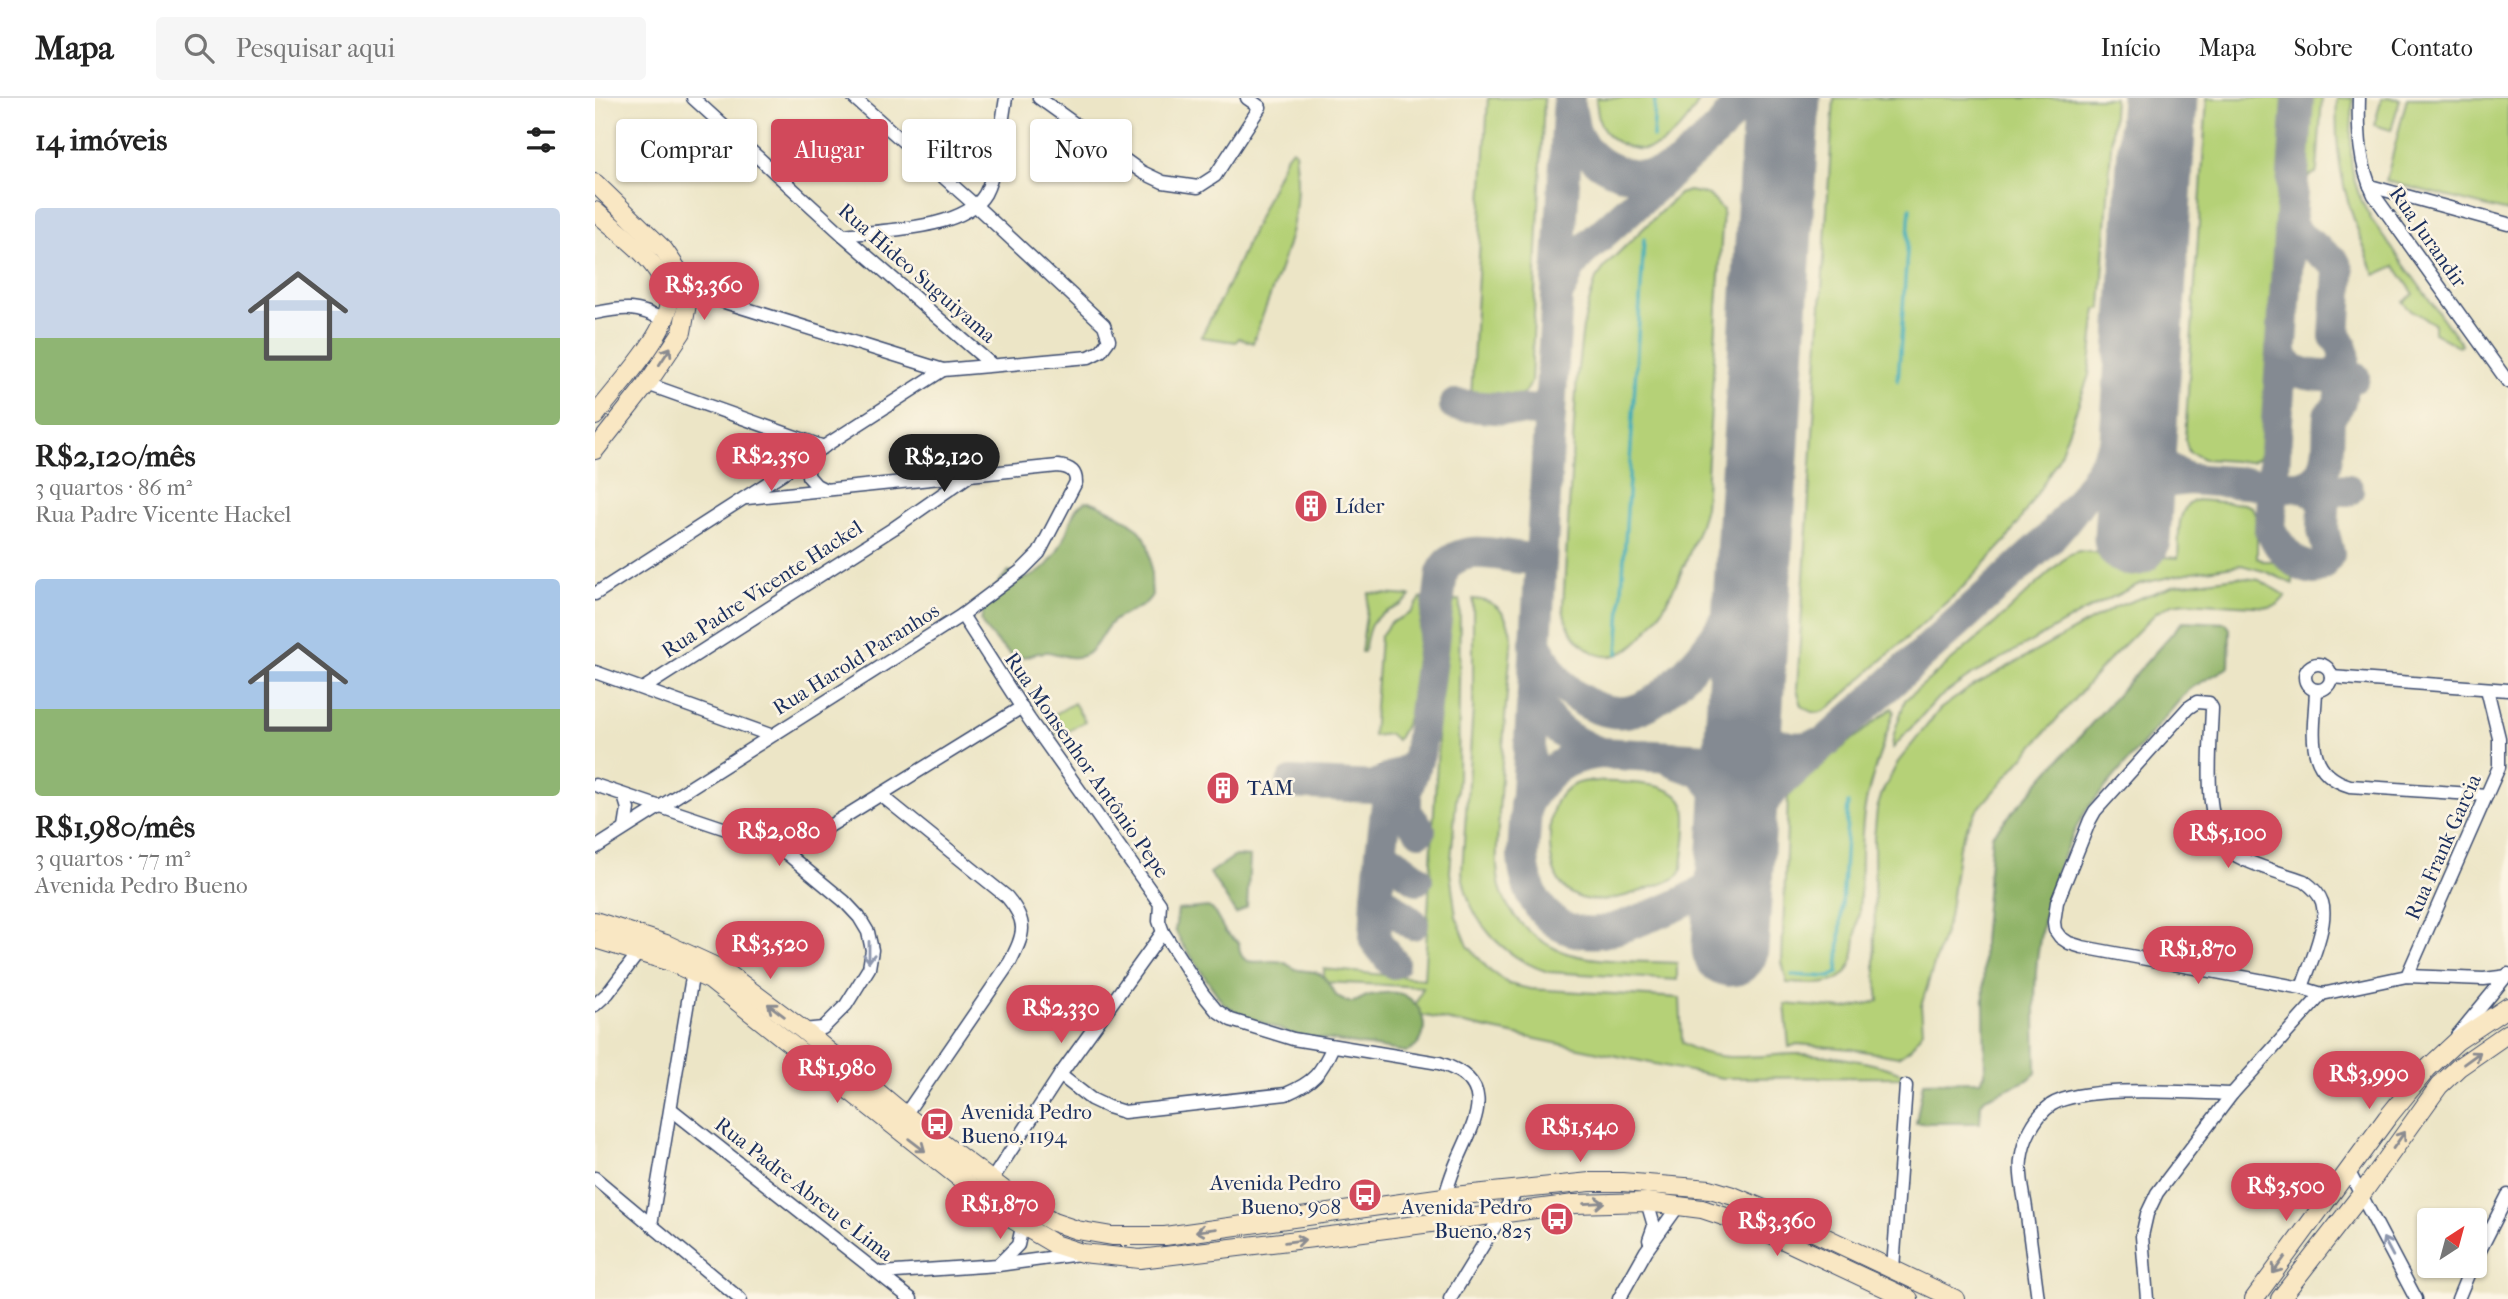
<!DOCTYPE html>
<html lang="pt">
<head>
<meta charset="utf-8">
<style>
  :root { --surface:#fff; --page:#f6f6f6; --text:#222; --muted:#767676; --line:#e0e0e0; --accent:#d1495b }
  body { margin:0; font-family:"IM FELL French Canon",serif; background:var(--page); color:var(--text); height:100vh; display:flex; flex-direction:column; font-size:26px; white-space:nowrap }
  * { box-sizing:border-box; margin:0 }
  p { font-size:23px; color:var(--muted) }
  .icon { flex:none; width:38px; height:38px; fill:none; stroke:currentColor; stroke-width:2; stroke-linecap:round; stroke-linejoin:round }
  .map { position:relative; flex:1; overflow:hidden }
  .details { display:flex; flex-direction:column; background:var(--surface); width:595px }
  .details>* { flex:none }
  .hud { position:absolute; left:21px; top:21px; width:665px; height:63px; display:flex; gap:14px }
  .needle { width:46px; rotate:36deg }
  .buttons { position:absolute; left:1822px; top:1110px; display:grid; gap:14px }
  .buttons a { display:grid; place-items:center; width:70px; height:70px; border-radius:7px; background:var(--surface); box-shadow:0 2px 5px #0004; font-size:35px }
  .price { position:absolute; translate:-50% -60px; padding:0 16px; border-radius:24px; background:var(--accent); color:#fff; font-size:23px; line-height:46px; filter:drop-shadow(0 2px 4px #0008) }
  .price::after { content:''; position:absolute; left:50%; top:42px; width:21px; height:16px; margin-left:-10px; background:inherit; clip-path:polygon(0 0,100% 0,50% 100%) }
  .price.current { background:#222; color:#fff }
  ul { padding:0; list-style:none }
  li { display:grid; align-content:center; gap:14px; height:371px; padding:0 35px }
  li span { display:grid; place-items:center; height:217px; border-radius:7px; color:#555 }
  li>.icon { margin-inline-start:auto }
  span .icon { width:126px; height:126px; fill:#fffc; stroke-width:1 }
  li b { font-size:30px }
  h2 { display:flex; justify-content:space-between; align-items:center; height:84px; padding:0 35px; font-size:30px }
  .chip { padding:0 24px; border-radius:7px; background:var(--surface); box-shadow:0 2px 5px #0004; font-size:24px; line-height:63px }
  .chip.current { background:var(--accent); color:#fff }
  header { display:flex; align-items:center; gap:42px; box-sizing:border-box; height:98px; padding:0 35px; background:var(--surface); border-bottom:2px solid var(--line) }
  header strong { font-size:33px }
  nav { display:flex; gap:38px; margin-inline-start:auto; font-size:24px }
  .search { width:490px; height:63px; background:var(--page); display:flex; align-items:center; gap:18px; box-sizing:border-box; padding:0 24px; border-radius:7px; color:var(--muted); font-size:26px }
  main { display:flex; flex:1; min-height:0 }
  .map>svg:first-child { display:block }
  .green { fill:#b5d177; stroke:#68806a; stroke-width:2 }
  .forest { fill:#90b368; stroke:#567163; stroke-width:2 }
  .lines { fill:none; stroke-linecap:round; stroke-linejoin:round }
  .stream { stroke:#39aab5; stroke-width:3.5 }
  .taxiway { stroke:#848a92; stroke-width:32 }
  .runway { stroke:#848a92; stroke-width:77 }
  .street-casing { stroke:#3a4a6e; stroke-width:15 }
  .secondary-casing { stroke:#3a4a6e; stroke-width:20 }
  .street { stroke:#fff; stroke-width:12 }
  .secondary { stroke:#f9e7c3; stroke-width:18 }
  .oneway { stroke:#8a8b90 }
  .oneway2 { stroke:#8d97ae }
  .labels { text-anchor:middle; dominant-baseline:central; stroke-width:5; stroke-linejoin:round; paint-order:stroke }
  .street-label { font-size:21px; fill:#1b2f5e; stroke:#fcf5e5 }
  .poi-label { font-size:21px; fill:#1b2f5e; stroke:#fcf5e5; text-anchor:start }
</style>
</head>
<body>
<header>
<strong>Mapa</strong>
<div class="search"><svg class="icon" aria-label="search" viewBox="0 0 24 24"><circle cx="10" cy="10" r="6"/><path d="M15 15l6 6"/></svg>Pesquisar aqui</div>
<nav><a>Início</a><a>Mapa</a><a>Sobre</a><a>Contato</a></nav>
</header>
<main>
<section class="details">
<h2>14 imóveis<svg class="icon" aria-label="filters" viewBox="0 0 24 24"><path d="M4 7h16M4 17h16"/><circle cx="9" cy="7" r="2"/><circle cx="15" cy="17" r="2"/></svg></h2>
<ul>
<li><span style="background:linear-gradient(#c9d6e8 60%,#8fb573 0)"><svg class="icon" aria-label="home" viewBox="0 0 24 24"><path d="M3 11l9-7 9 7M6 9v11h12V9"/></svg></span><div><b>R$2,120/mês</b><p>3 quartos · 86 m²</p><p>Rua Padre Vicente Hackel</p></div></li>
<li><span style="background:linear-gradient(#a9c7e8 60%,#8fb573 0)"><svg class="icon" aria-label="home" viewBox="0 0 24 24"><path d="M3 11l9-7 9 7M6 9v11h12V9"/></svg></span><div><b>R$1,980/mês</b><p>3 quartos · 77 m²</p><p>Avenida Pedro Bueno</p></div></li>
</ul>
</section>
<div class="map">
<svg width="1913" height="1201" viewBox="0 0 1913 1201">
  <rect width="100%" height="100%" fill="#fcf5e5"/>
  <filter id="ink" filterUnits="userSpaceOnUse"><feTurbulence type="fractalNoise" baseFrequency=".0143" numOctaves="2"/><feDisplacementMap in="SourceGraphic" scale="14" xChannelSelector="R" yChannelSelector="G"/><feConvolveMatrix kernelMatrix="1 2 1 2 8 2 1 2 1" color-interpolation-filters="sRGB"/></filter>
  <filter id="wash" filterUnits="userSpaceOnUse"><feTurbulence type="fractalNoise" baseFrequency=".00686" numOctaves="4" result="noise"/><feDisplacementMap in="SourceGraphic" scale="28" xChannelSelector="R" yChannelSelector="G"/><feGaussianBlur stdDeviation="1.57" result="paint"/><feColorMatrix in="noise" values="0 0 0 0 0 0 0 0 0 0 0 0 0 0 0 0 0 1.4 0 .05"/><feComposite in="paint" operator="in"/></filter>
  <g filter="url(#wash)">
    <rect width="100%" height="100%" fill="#ece5c6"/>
    <g class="green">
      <path d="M893,0H949L936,284C928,308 896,300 876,300Z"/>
      <path d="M1001,0H1106C1096,18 1081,39 1062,48C1043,57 1015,46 1006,27C1002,19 1002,8 1001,0Z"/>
      <path d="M1239,0H1519L1506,211H1501L1494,277L1464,359L1442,396L1411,443L1365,492L1235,609C1225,617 1217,616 1207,608L1202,591Z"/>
      <polygon points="1612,0 1692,0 1669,349 1663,360 1654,364 1609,361 1594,354 1590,341"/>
      <polygon points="1711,0 1727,0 1722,72 1721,75 1714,78 1707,70"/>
      <path d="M1742,0H1758C1756,50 1749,75 1776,121L1867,247L1863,248L1839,235V226L1812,209L1808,204L1819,196L1800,168L1780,177C1754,112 1738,71 1742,0Z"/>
      <polygon points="1787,0 1805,1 1796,32 1779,27"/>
      <polygon points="1812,0 1913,0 1913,114 1791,83"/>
      <path d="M697,51L700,53C710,131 681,175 658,245L644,240L641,244L606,239L634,185L690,60Z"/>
      <path d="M1094,93L1114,97L1128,112L1110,409C1101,445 1049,587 996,553C980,542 970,528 968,509L982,278L988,229L995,201L1001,181L1012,166L1084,96Z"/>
      <path d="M1602,402L1649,406L1657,409L1662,420V460L1668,463H1681L1698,475V486L1672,474L1646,467L1597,474L1544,486L1490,513L1372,580L1341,602L1298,650C1295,639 1307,615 1310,602L1398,527L1473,457L1483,453L1521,456L1522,470L1552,472V458L1583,460C1585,441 1579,408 1602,402Z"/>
      <polygon points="1642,479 1664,482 1691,498 1682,507 1675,509 1591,504 1577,506 1562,514 1511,565 1383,711 1373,727 1364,748 1354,819 1326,908 1328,932 1315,951 1303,959 1256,951 1202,946 1194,949 1190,906 1250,911 1284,903 1280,866 1279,740 1282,711 1287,695 1303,664 1345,611 1376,589 1521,509 1580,487"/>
      <path d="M774,495L816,498C806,512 787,511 777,525C772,533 771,545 769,554H766Z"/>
      <path d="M826,500H831C824,545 827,604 802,642L794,636L778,638L785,539L795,525L816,515Z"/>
      <path d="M878,501C903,502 913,517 917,540C911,599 907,657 904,715C903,740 899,765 905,789C912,816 936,839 961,851C989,865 1049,863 1082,865V882L953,874C908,859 873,823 867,774L878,610Z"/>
      <path d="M865,502L863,680L855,774L861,818L873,848L895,873L914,886L935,891L1085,900L1087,944C1118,968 1167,956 1203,956C1231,956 1290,965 1314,979L1127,980L817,915L828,889L729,884V871L829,881L843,647L838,607L847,545L859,503Z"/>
      <polygon points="479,605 490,623 464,639 452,621"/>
      <path d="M1297,610L1299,613C1289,645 1276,676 1270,709C1263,746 1268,785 1263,821C1260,837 1262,866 1249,877C1234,890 1210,885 1192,885L1187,864L1193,699L1213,677Z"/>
      <path d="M995,683C1019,685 1083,680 1090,710C1094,726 1088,754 1087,771L1083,778C1071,786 1056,789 1043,794C996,810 958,806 955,748C954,718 957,686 995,683Z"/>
    </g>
    <g class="forest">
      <path d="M494,403C509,408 540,424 549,438C558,451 555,482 557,497C546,515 531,512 517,524C507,533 502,551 490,557C477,563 466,556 453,554C442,553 431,561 421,559C415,557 408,550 404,546C399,541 389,531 387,525C383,512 405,481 414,473L427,481C450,478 464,453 472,433C478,419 478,407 494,403Z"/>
      <path d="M1588,523L1631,525L1635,531L1634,569L1594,591L1492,711C1464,756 1448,810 1442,862C1438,899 1441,938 1441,975L1433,982L1390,1000L1386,1006L1385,1025H1321L1328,984L1385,983L1390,976L1388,844L1397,737Z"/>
      <polygon points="640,758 655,759 652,809 641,816 615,775"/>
      <path d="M613,809L618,812L631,835L644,845C644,877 673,857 690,865C694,867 699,872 704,872C713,874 720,871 729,879C738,889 737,901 755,904C763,905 768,898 775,897C782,896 794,893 802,895C830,900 841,944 811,954L697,936L644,916L628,905L586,844L580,832L583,812Z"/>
    </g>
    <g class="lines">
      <g class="stream">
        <polyline points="1058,39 1060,0"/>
        <polyline points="1303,283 1315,110"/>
        <polyline points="1023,556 1049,141"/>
        <polyline points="1197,877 1235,879 1243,875 1253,705"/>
      </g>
      <g class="taxiway">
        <path d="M974,0L928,759C931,802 956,839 1005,834C1022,832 1039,824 1056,818C1083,808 1113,794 1134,773C1145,762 1148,744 1154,730C1161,714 1168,702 1180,690L1454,441C1493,397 1527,346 1541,288C1548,259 1549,227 1552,198"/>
        <path d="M1703,0L1675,431C1684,449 1698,468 1719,471L1727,467L1734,456L1728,432L1729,408L1725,397L1708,388"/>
        <path d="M976,15C978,22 978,30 981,36C997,72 1045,89 1078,70"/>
        <path d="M1695,126L1702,137L1739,164L1744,174L1740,238C1752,251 1753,265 1740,278C1750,292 1748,306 1734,317C1732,342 1739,381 1708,388"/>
        <polyline points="967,189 974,171 986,155 1125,30 1148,0"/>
        <path d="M1686,251C1691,284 1734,277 1759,279"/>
        <polyline points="860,307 955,314"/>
        <polyline points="1593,381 1753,392"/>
        <path d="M1540,391L1561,385L1593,381C1559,366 1553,352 1545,318"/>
        <path d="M940,545C948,559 955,575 966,586C976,597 988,604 1002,610C1041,625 1068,599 1093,572C1112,552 1128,530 1139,506C1149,483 1154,458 1160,433"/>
        <path d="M1150,593C1153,604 1154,616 1160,626C1172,645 1198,655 1219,647"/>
        <polyline points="1005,655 1184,665 1199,662 1216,655"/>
        <polyline points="1079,664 1106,674 1131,703 1135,732"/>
        <polyline points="697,685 778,689 818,669 793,699 786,754 822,781"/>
        <path d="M930,707C951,675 965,659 1005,655C974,643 948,626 939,592"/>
        <path d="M825,732L811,715V694L824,655L847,475C861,444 900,457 927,460"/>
        <polyline points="786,754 782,798 818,826"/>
        <polyline points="782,798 780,842 798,865"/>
      </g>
      <g class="runway">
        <polyline points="1537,440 1564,0"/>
        <polyline points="1135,850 1187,0"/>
      </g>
    </g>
  </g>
  <g filter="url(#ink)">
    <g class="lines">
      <defs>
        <g id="street">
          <polyline points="98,0 248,137 396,266"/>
          <polyline points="444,0 547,74 568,84 603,89 620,78 665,9 652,0"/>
          <path d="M1764,0C1763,33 1764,67 1779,97L1913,284"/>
          <polyline points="1775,88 1913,126"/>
          <path d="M248,137C287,132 369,132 390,96C403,71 406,28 411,0"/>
          <polyline points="91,192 348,272 494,259 506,253 514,242 509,227 381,108 259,0"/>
          <path d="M0,215C30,209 42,208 69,222"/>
          <polyline points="52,286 229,349"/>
          <polyline points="213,360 213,378 221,387 231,392"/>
          <polyline points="0,496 348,272"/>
          <path d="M367,517L434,621L565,806L564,823L568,834L608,896L621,912L636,922L698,941L844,965C906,984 879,1024 861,1066C853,1085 848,1104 843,1124"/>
          <circle cx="1723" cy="579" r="13"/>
          <polyline points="0,574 175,637"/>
          <polyline points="1736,579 1913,592"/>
          <polyline points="49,590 299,430 372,379"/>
          <path d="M1721,592C1720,631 1707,674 1755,688L1892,697"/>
          <polyline points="0,687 149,737 191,755 249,803 264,819 273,834 277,852 274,870 251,907 228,930 208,932"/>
          <path d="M286,697L412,799C434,825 429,836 415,864L310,1017"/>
          <polyline points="29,698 33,711 30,730"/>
          <path d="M0,750L367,517L427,472L444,455L481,384C481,372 473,369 463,368L152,400"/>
          <polyline points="191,755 427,609"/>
          <polyline points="1812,878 1904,669 1904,640 1892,591"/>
          <path d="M1707,890C1714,868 1734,826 1727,804C1724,795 1716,788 1709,783C1687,775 1662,769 1642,758C1604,737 1616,649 1617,610L1614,605L1602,604L1593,610L1500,713L1495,722L1462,804L1459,824L1460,832L1465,839L1474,845L1487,849L1707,890L1727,896"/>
          <polyline points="0,907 13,895 44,854"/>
          <polyline points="1862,938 1913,876"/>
          <path d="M465,977L496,1001L513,1009L529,1014L691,996C719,984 726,975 738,948"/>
          <polyline points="77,1012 316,1201"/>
          <polyline points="1754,1074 1821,1201"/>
          <polyline points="0,1080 145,1201"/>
          <polyline points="396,1083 465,977 568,834"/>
          <polyline points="1052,1104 1059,1128 1054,1142"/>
          <polyline points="56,1127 98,873"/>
          <polyline points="1880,1162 1913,1097"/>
          <polyline points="403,1167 423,1147 427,1129"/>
          <polyline points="1298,1171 1311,988"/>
          <polyline points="286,1175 403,1167 484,1156"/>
          <polyline points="855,1201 922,1092"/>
          <polyline points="1024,1201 1051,1153 1084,1107"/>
          <path d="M1443,1201C1439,1171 1435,1141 1431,1110C1429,1095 1424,1078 1426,1062C1428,1043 1439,1019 1456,1007C1490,986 1595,995 1637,996"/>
          <polyline points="1552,1201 1547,1138 1552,1116 1562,1095 1637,996 1727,896 1812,878 1889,881 1913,878"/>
          <polyline points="1863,1201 1877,1167"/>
        </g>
        <g id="secondary">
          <polyline points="0,85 69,152 82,171 91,192 92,206 87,234 52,286 0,352"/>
          <path d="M0,113C21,132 47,150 63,174C69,184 75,198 73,210C67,242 21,290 0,318"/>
          <polyline points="0,823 71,846 128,872 208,932 310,1017 430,1108 458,1124 482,1132 517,1138 570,1138 849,1099 995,1084 1027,1084 1115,1091 1138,1098 1183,1117 1360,1201"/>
          <polyline points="0,841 75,864 115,882 415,1120 459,1146 487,1155 545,1161 768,1134 979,1106 1052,1104 1107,1111 1161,1129 1314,1201"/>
          <polyline points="1659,1201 1792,1020 1832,971 1862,943 1913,909"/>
          <polyline points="1685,1201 1766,1097 1844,988 1864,969 1913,935"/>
        </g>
      </defs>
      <use href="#street" class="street-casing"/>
      <use href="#secondary" class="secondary-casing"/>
      <use href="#street" class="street"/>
      <use href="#secondary" class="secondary"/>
    </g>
    <defs><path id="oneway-shaft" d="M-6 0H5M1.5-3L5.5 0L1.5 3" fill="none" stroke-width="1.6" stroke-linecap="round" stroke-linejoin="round" transform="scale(1.75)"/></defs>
    <g class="oneway">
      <use href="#oneway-shaft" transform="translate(70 258) rotate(-57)"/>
      <use href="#oneway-shaft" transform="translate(181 912) rotate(-143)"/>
      <use href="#oneway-shaft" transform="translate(1877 960) rotate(-36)"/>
      <use href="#oneway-shaft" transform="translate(1804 1042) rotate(-55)"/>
      <use href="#oneway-shaft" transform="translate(322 1047) rotate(37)"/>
      <use href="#oneway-shaft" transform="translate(999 1105) rotate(-3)"/>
      <use href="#oneway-shaft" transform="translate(611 1132) rotate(172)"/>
      <use href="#oneway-shaft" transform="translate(700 1143) rotate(-7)"/>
      <use href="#oneway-shaft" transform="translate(1684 1167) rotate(126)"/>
    </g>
    <g class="oneway2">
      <use href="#oneway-shaft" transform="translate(274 854) rotate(90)"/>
      <use href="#oneway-shaft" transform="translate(1793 1149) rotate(-118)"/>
    </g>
  </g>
  <defs>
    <symbol id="building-disc" viewBox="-11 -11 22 22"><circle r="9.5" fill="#d1495b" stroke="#fcf5e5"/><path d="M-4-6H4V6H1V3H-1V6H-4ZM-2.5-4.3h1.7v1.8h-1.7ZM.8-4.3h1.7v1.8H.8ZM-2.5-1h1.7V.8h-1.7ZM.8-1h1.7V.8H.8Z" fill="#fff"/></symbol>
    <symbol id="bus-disc" viewBox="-11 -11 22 22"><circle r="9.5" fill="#d1495b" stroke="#fcf5e5"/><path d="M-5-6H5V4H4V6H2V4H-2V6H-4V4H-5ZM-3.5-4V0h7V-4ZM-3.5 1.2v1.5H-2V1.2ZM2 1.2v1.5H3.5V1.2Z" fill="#fff"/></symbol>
  </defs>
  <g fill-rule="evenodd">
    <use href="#building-disc" x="697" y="389" width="38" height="38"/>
    <use href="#building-disc" x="609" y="671" width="38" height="38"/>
    <use href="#bus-disc" x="323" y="1007" width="38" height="38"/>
    <use href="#bus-disc" x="751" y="1078" width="38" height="38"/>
    <use href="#bus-disc" x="943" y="1102" width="38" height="38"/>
  </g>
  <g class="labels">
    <g class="street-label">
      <text transform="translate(1833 139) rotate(55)">Rua Jurandir</text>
      <text transform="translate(322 175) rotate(41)">Rua Hideo Suguiyama</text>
      <text transform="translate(167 491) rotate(-33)">Rua Padre Vicente Hackel</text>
      <text transform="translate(261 561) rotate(-32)">Rua Harold Paranhos</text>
      <text transform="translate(492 667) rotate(55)">Rua Monsenhor Antônio Pepe</text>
      <text transform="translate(1848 749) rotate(-66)">Rua Frank Garcia</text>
      <text transform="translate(209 1091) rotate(38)">Rua Padre Abreu e Lima</text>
    </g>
    <g class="poi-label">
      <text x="740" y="408">Líder</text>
      <text x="652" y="690">TAM</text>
      <text x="366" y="1014">Avenida Pedro<tspan x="366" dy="24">Bueno, 1194</tspan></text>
      <text x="746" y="1085" text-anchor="end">Avenida Pedro<tspan x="746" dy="24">Bueno, 908</tspan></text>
      <text x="937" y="1109" text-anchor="end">Avenida Pedro<tspan x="937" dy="24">Bueno, 825</tspan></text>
    </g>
  </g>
</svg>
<div class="buttons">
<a><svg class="needle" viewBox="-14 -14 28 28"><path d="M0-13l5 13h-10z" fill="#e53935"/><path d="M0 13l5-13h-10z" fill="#767676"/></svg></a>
</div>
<b class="price" style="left:109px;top:224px">R$3,360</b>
<b class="price" style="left:176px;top:395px">R$2,350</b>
<b class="price current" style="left:349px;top:396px">R$2,120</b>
<b class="price" style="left:184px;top:770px">R$2,080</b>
<b class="price" style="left:1633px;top:772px">R$5,100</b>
<b class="price" style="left:175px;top:883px">R$3,520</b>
<b class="price" style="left:1603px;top:888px">R$1,870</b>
<b class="price" style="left:466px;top:947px">R$2,330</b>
<b class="price" style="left:242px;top:1007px">R$1,980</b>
<b class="price" style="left:1774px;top:1013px">R$3,990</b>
<b class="price" style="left:985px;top:1066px">R$1,540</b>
<b class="price" style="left:1691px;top:1125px">R$3,500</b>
<b class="price" style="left:405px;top:1143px">R$1,870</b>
<b class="price" style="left:1182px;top:1160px">R$3,360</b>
<div class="hud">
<a class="chip">Comprar</a>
<a class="chip current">Alugar</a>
<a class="chip">Filtros</a>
<a class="chip">Novo</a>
</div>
</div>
</main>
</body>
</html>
